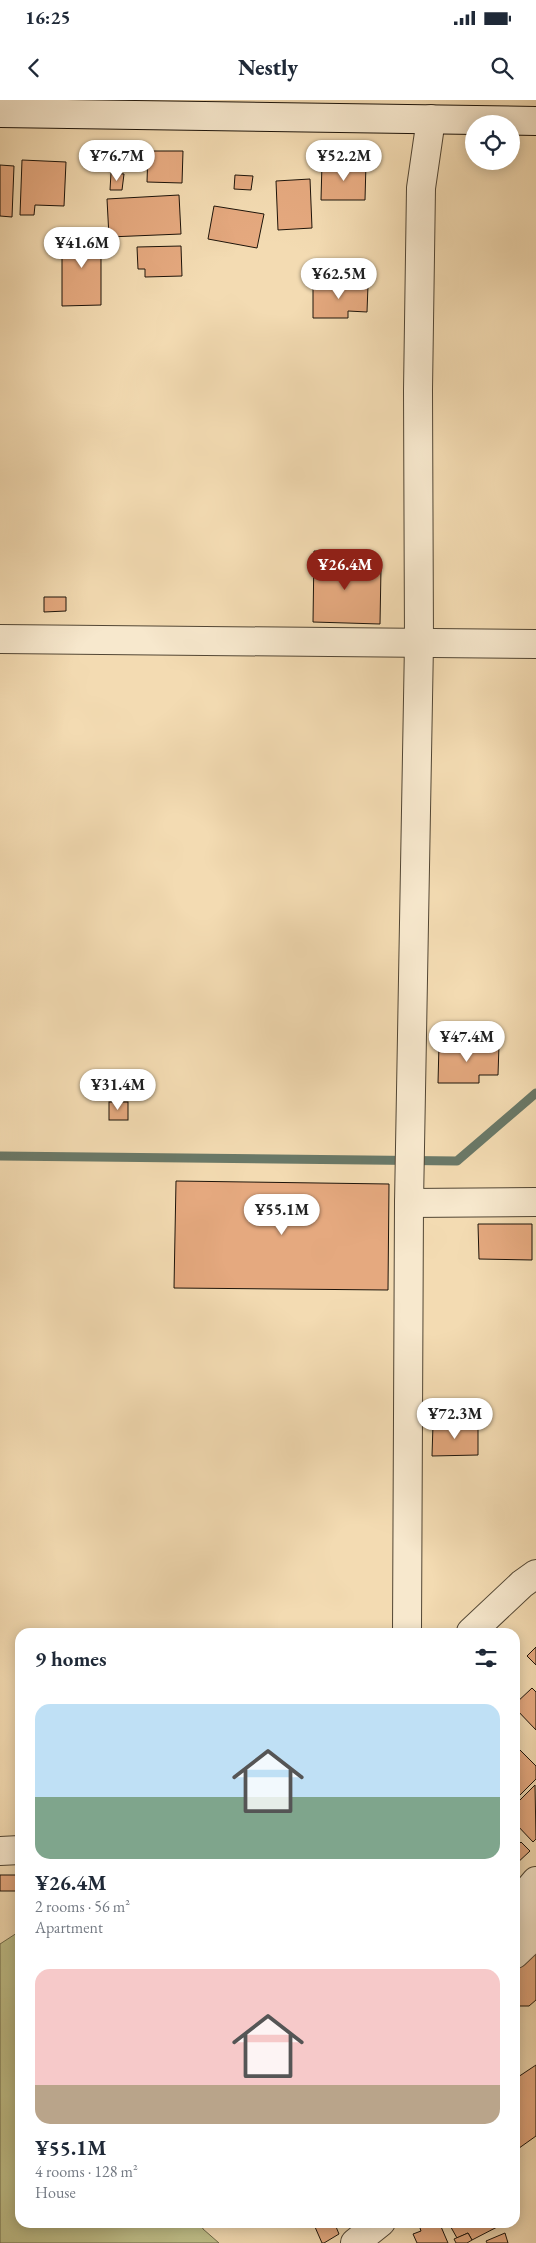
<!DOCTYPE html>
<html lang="en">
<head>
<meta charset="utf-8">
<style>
  :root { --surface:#fff; --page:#f6f6f7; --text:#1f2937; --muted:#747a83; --accent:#8f2418 }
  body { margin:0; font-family:"EB Garamond",serif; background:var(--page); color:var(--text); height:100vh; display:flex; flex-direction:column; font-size:19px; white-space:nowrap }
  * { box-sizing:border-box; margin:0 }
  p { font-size:16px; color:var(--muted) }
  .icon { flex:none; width:28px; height:28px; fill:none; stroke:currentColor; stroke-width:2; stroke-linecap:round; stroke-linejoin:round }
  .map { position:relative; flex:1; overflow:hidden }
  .side { position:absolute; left:15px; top:1528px; width:505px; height:600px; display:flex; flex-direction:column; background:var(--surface); border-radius:15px; box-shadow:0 2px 12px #0003 }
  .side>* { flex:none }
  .tools { position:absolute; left:465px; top:15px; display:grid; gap:10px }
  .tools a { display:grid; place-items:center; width:55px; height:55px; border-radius:50%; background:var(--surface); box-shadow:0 2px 12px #0003; font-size:25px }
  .price { position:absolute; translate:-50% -42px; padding:0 11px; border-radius:18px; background:#fff; color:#222; font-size:16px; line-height:32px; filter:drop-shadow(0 1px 2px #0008) }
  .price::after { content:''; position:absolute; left:50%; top:30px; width:15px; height:11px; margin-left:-8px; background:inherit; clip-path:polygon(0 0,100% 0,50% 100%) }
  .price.current { background:var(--accent); color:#fff }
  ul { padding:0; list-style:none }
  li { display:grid; align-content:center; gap:10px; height:265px; padding:0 20px }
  li span { display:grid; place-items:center; height:155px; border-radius:15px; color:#555 }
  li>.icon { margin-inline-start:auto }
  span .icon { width:90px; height:90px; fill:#fffc; stroke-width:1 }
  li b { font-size:21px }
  h2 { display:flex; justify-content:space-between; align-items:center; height:60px; padding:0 20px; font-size:21px }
  .status { display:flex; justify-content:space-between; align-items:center; height:35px; padding:0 25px; background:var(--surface); direction:ltr }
  .status svg { height:14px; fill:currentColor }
  header { display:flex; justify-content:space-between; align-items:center; height:65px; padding:0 20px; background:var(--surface); font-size:22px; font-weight:800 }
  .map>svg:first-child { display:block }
  .green { fill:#bfbf89; stroke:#6e6a4a }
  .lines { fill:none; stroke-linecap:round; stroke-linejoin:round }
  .stream { stroke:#6a7968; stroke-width:9 }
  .building { fill:#e5a97f; stroke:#1d140a }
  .street-casing { stroke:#524634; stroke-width:30 }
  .secondary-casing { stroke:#1d140a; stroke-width:30 }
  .street { stroke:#f7e8cd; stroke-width:28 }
  .secondary { stroke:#f7e8cd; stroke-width:28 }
</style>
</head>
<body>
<div class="status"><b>16:25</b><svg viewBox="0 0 49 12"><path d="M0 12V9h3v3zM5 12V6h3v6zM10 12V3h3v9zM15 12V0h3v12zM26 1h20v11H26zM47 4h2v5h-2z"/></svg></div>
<header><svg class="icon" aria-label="back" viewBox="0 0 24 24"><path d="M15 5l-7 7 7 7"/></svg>Nestly<svg class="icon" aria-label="search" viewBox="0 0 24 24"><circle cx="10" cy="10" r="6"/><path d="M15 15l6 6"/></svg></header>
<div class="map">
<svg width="536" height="2143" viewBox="0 0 536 2143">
  <rect width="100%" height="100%" fill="#f3dbb2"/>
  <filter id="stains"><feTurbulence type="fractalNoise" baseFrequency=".004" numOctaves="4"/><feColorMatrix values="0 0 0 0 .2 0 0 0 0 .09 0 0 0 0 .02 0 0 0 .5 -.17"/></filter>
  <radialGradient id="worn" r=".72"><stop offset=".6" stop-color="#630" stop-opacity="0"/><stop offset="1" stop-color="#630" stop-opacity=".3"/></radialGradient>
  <polygon class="green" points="20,1831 20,2122 201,2123 203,2129 219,2143 0,2143 0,1844"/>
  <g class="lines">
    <polyline class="stream" points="0,1056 457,1061 536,993"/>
  </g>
  <g class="building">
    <polygon points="109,46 115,46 115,62 109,63"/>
    <polygon points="148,51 183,51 182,83 147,82"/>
    <polygon points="22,60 66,62 64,106 35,105 34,115 20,115"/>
    <polygon points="322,63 366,63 365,100 321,100"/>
    <polygon points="0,65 14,66 12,117 0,116"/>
    <polygon points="111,73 124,74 122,90 110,90"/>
    <polygon points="235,75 253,76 251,90 234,89"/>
    <polygon points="310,79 312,128 278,130 276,81"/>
    <polygon points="179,95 181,134 109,137 107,99"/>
    <polygon points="214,106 264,114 257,148 208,139"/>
    <polygon points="101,132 101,205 62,206 62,133"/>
    <polygon points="181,146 182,176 145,177 145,169 138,169 137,147"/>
    <polygon points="313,184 368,185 367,212 348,211 348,218 313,218"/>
    <polygon points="314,451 349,452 349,467 381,468 380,524 313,522"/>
    <polygon points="44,497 66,497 66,511 44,512"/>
    <polygon points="439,944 499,945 498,975 479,975 479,983 438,983"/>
    <rect x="109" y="1002" width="19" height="18"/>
    <polygon points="176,1081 389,1084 388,1190 174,1188"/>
    <polygon points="478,1124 532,1124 532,1160 479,1159"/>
    <polygon points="433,1324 478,1324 478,1355 432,1356"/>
    <polygon points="536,1547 536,1565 527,1556"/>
    <polygon points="532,1588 536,1592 536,1630 515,1608 515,1604"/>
    <polygon points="515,1645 536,1666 536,1679 515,1700"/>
    <polygon points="535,1685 536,1739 533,1742 515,1723 515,1705"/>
    <polygon points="521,1742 530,1751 515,1765 515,1748"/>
    <rect x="0" y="1775" width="20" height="16"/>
    <polygon points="536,1850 536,1900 529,1906 515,1906 515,1869"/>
    <polygon points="536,1965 536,2036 515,2051 515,1979"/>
    <polygon points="323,2122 334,2122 339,2134 324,2143 322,2143 315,2127"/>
    <polygon points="418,2122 439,2122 448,2143 417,2143 413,2134 421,2131"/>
    <polygon points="448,2122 500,2122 501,2125 472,2140 468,2133 457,2138"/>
    <polygon points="468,2133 472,2140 467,2143 456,2143 454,2139"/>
    <polygon points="505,2133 508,2143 487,2143 486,2141"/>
  </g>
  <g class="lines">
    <defs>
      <g id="street">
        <polyline points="0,539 536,544"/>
        <polyline points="409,1103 536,1102"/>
        <polyline points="407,1532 409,1103 419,543 418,290 421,88 431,19"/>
        <polyline points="471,1532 522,1484 536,1474"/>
        <polyline points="0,1751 20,1750"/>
        <polyline points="515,1794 534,1816 534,1836 515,1854"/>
        <polyline points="520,1800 536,1781"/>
        <polyline points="355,2143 381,2122"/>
      </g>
      <polyline id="secondary" points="0,13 536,21"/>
    </defs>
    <use href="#street" class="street-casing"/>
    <use href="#secondary" class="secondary-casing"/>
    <use href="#street" class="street"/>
    <use href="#secondary" class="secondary"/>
  </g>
  <rect width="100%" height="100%" filter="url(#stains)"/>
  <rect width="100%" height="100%" fill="url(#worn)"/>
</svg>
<div class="tools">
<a><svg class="icon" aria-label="locate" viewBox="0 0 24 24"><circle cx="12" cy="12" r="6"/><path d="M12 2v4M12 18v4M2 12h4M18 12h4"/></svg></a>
</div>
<b class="price" style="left:117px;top:82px">¥76.7M</b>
<b class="price" style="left:344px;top:82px">¥52.2M</b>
<b class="price" style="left:82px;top:169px">¥41.6M</b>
<b class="price" style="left:339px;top:200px">¥62.5M</b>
<b class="price current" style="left:345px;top:491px">¥26.4M</b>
<b class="price" style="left:467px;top:963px">¥47.4M</b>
<b class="price" style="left:118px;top:1011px">¥31.4M</b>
<b class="price" style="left:282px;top:1136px">¥55.1M</b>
<b class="price" style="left:455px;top:1340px">¥72.3M</b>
<section class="side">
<h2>9 homes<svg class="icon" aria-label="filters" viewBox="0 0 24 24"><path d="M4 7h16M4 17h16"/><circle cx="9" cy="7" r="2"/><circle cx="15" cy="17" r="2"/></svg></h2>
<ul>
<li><span style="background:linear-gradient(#bfe0f5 60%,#7fa58c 0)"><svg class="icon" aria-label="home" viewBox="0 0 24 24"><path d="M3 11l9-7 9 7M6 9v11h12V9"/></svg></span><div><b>¥26.4M</b><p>2 rooms · 56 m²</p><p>Apartment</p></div></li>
<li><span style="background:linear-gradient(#f6c9c9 75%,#b9a48a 0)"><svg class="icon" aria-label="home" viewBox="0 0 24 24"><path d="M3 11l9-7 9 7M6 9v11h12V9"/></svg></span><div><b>¥55.1M</b><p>4 rooms · 128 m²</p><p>House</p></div></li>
</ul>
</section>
</div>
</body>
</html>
